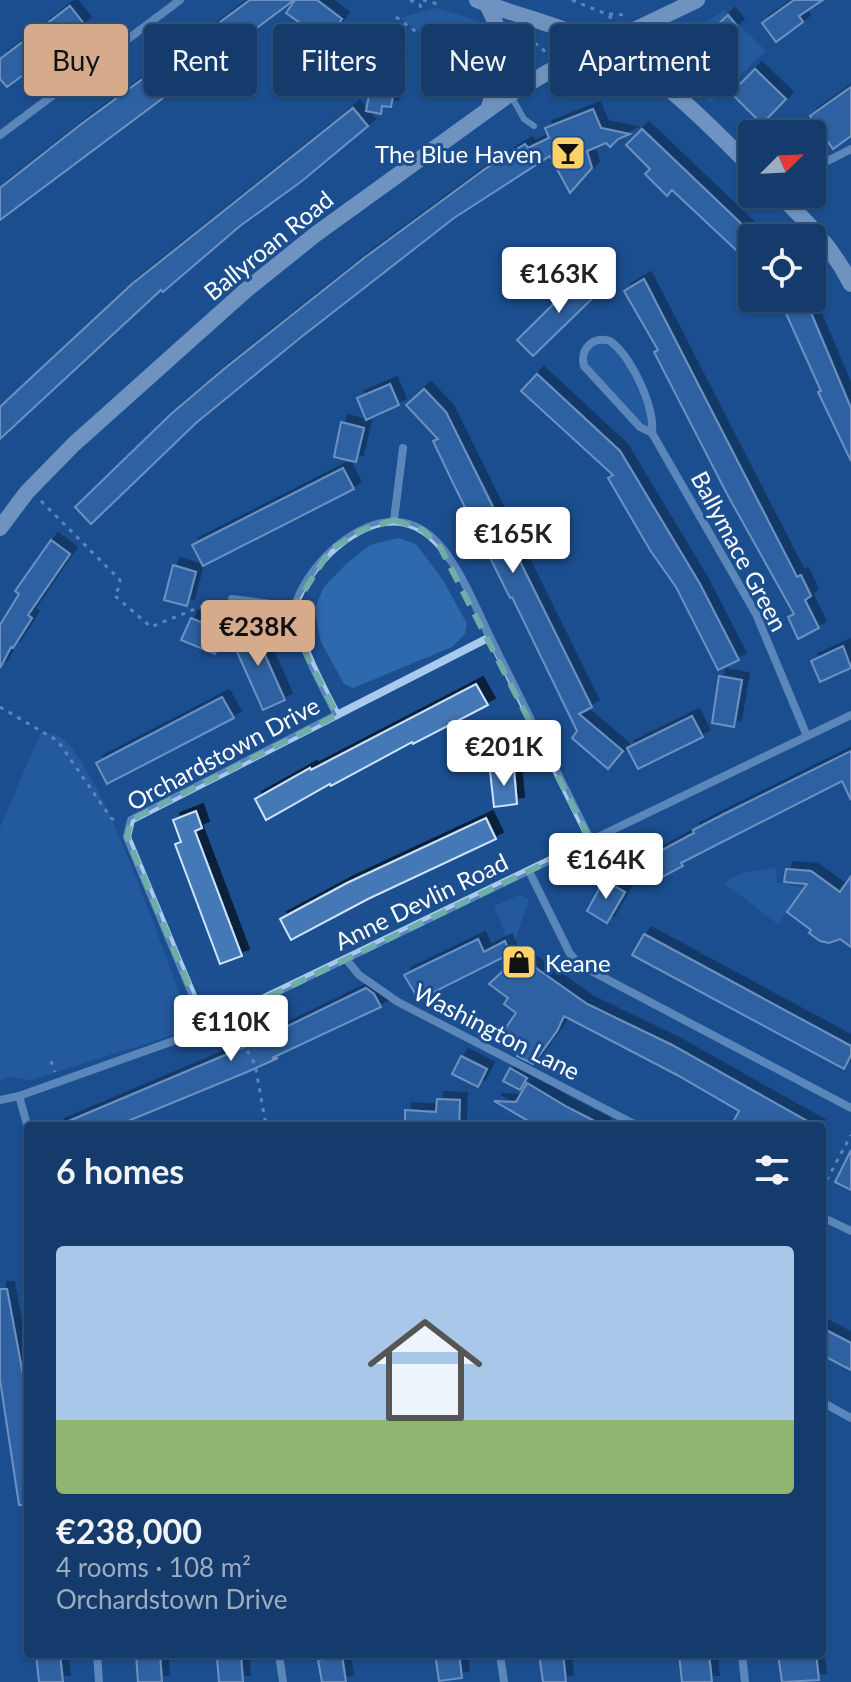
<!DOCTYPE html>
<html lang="en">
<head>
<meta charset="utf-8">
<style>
  :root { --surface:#143b6b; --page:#1d4271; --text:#f1f3f6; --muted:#9dadc1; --line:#33557e; --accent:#d6ab8b }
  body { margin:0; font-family:Lato,sans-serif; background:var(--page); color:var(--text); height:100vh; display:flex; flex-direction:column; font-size:30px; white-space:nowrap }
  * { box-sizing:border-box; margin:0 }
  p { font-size:26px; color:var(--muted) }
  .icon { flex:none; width:44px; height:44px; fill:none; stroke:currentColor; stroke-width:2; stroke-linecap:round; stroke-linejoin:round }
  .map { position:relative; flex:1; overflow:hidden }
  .side { position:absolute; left:24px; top:1122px; width:802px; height:536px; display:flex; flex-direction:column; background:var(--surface); border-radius:8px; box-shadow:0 2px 6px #0004,0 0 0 2px var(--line) }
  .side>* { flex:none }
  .top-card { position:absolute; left:24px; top:24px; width:804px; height:72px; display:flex; gap:16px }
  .needle { width:52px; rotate:66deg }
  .buttons { position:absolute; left:738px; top:120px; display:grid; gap:16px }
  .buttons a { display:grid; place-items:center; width:88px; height:88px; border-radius:8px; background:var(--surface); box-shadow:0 2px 6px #0004,0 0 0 2px var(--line); font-size:40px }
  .price { position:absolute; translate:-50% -68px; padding:0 18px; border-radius:8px; background:#fff; color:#222; font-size:26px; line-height:52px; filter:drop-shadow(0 2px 4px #0008) }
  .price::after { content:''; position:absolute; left:50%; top:48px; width:24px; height:18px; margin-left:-12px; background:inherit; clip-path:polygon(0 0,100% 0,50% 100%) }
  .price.active { background:var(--accent); color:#111 }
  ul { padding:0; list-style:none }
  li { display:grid; align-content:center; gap:16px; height:424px; padding:0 32px }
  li+li { border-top:2px solid var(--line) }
  li span { display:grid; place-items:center; height:248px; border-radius:8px; color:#555 }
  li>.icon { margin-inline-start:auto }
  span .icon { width:144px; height:144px; fill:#fffc; stroke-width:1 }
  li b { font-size:34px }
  h2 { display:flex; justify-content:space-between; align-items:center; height:96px; padding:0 32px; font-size:34px }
  .chip { padding:0 28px; border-radius:8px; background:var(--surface); box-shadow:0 2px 6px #0004,0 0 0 2px var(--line); font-size:28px; line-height:72px }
  .chip.active { background:var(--accent); color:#111 }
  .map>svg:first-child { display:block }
  .green { fill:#2e69ad }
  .building { fill:#4478b7; stroke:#cfe3fa; stroke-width:2; filter:url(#shadow) }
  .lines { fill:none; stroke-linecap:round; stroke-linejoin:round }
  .path { stroke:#a9c9ee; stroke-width:3; stroke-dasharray:4 6; stroke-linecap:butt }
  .lane { stroke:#a9c9ee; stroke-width:6 }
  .street { stroke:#a9c9ee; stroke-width:8 }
  .secondary { stroke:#d6e6fa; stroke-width:16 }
  .marked { fill:none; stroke:#6fada8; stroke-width:6; stroke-dasharray:16 10; stroke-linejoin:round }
  .labels { text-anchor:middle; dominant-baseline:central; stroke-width:6; stroke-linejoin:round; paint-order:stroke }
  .poi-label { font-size:24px; fill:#fff; stroke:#1b4f8f; text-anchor:end }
  .street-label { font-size:24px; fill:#fff; stroke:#1b4f8f }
</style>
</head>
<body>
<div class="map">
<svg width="851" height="1682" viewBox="0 0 851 1682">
  <defs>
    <filter id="shadow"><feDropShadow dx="7" dy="-7" stdDeviation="0" flood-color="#0009"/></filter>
  </defs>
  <rect width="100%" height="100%" fill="#1b4f8f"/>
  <g class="green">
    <path d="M437,8C449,13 470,16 479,24C494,39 490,70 480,85L451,53L400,18Z"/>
    <path d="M724,10L766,51L710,103L681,74C679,36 697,30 724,10Z"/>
    <polygon points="600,340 615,345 625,361 657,436 595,379 587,362 591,346"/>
    <polygon points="398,538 416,544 443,580 467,624 465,634 452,647 353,688 344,684 321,642 314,610 324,587 346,564 370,545"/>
    <path d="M41,732C46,733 55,734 59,736C98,758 165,956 184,1005L185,1018L173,1035L31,1080L10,1077L0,1080V828Z"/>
    <polygon points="775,868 777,883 804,888 778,924 724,883 742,873"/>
    <polygon points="519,895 529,899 512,950 494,906"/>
  </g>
  <g class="building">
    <polygon points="250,0 294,0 0,220 0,188 80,125"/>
    <polygon points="295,0 317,0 342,19 326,41 286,13"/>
    <polygon points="794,0 823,0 799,16 803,22 776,42 762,23"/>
    <polygon points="70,6 84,24 73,32 76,36 7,87 0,79 0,59"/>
    <polygon points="728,15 737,26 713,47 704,37"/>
    <polygon points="366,53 400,59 391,107 382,106 381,114 366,111 372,79 362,78"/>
    <polygon points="755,69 786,99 762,124 731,93"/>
    <polygon points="851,87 851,136 833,149 810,116"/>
    <polygon points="353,108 368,126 302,181 240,226 163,292 161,290 0,439 0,407 33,376 132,284"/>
    <polygon points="593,109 601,128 630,134 618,139 610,147 606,143 587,151 592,168 570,193 550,156 454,218 300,338 196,423 91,524 75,507 171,414 224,369 364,258 485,169 525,144 528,148 549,138 545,128"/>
    <polygon points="642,129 752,234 752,265 672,190 667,196 645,174 650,169 626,145"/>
    <polygon points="585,273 601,290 533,356 517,340"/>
    <polygon points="644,279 797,577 801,575 811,596 805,600 819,628 798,639 788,617 794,614 727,494 654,352 658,350 624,291"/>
    <polygon points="779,298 804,298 809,308 851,408 851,461 818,392 821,391"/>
    <polygon points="537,374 620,451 700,584 739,660 718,670 676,587 650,550 608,478 613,475 521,391"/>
    <polygon points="390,384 399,405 366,420 357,398"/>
    <polygon points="424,389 446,412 592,707 579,714 623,751 608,769 572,738 577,731 512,597 510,598 453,483 433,441 438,439 406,405"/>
    <polygon points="341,422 364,428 356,462 334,457"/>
    <polygon points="343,468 354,489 203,566 192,545"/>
    <polygon points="51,540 70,554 28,615 32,618 13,648 11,647 0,668 0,625 19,594 15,591"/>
    <polygon points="173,565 196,572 187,606 164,600"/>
    <polygon points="191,618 224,632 215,654 181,640"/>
    <polygon points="252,626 285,700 263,710 230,636"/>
    <polygon points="843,646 851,668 820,682 811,661"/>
    <polygon points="719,676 742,680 734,727 712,723"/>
    <polygon points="476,684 488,705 413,744 412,742 331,786 330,784 266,820 255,799 310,768 311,770"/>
    <polygon points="222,697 234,718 107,784 96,763"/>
    <polygon points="692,716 703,737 638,769 627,748"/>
    <polygon points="498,731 506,748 484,757 477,741"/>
    <polygon points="851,751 851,800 842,781 681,863 683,866 651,883 640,862 694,833 693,830 724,814"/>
    <polygon points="514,769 517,804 494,807 490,771"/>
    <polygon points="196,811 202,828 195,831 242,956 220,964 175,844 181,842 173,820"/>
    <polygon points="486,818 496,839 368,899 291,940 280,919 347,883"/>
    <polygon points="786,869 811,871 840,892 851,876 851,947 840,939 829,943 820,941 809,933 811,930 787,912 807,884 784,882"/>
    <polygon points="604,880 625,892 607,923 587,911"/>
    <polygon points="644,934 851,1046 851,1055 844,1069 632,955"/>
    <polygon points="478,939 484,952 505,941 510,954 424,997 422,993 416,995 404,975"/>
    <polygon points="519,956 587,1004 672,1045 816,1126 731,1126 739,1111 677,1075 564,1016 557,1031 533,1064 517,1056 519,1053 498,1039 516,1013 504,1004 508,998 489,984"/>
    <polygon points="366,988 374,994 381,1007 272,1058 278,1058 247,1072 116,1126 57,1126 249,1045"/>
    <polygon points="461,1056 487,1069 478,1087 452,1074"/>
    <polygon points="510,1068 527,1078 520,1090 503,1081"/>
    <polygon points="527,1083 567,1107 604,1126 537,1126 494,1101 516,1102"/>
    <polygon points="437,1099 460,1100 459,1126 405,1126 405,1110 436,1112"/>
    <polygon points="851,1150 851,1190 835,1182"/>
    <polygon points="0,1289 7,1289 26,1391 28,1505 19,1505 0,1380"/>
    <polygon points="822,1328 851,1343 851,1370 822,1355"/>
    <polygon points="36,1654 60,1654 63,1682 39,1682"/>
    <polygon points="136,1654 160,1654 162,1682 138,1682"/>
    <polygon points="435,1654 459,1654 462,1678 439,1681"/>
    <polygon points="539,1654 563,1654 566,1682 543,1682"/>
    <polygon points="679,1654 709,1654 712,1682 682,1682"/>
    <polygon points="778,1654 816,1654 819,1680 782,1682"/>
    <polygon points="241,1656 243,1682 219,1682 217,1658"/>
    <polygon points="342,1656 346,1682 322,1682 318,1660"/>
  </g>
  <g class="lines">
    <g class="path">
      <polyline points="410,0 420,5 422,11"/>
      <polyline points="423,0 441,5"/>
      <polyline points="572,0 606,14 615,21"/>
      <polyline points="609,14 626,15"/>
      <polyline points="396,17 448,55 476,83"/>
      <polyline points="515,38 539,45 546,53"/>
      <polyline points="657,40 665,51 660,58"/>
      <polyline points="651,51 659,44"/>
      <polyline points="565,84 566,86"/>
      <polyline points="630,92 639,88"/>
      <polyline points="41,501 120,580 119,588 114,595 151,627 215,601"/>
      <polyline points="0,707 58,741 111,818 119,823"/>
      <polyline points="232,1025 255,1064 266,1126"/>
      <polyline points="51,1061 55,1072"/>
      <polyline points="822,1189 851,1135"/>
    </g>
    <polyline class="lane" points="510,94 524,119 534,126"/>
    <g class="street">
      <polyline points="0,135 180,0"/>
      <polyline points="812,169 851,149"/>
      <path d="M652,433C655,407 631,356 610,341C592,336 580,349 584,366L640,427L652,433L756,614L807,736"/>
      <polyline points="394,520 403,448"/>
      <polyline points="232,599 294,607"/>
      <path d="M337,715C322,685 306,658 299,626C297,621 294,613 294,608C295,603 299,596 301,591C320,552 377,502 422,530C453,548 475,606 490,637"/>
      <polyline points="529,871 569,952 578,964 851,1108"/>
      <polyline points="346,959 359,975 398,1002 638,1126"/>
      <polyline points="206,1027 127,837 131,820 490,637 591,841"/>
      <polyline points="19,1096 28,1128"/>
      <polyline points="0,1100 19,1096 179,1039 851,715"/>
      <polyline points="822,1217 851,1231"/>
      <polyline points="822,1402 851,1418"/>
      <polyline points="97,1654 99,1682"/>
      <polyline points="279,1654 283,1682"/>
      <polyline points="500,1654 504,1682"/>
      <polyline points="742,1654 745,1682"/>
    </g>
    <g class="secondary">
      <path d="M477,0C517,16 560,25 599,44C659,72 706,122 752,168"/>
      <path d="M487,4C508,44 502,66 489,107"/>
      <path d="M778,194C808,222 832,247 851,284"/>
      <polyline points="0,528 27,492 74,444 245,291 316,234 510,94 555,68 697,0"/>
    </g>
  </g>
  <path d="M0 0H851V1682H0ZM394,520L423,530L440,547L591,841L206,1027L127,837L131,820L337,715L305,652L294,607L330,550L362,530Z" fill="#1b4f8f" fill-opacity=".55" fill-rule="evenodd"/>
  <path class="marked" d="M394,520L423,530L440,547L591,841L206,1027L127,837L131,820L337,715L305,652L294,607L330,550L362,530Z"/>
  <defs>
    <symbol id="bar-square" viewBox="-11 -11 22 22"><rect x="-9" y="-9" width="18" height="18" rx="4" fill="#ffd166" stroke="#1b4f8f"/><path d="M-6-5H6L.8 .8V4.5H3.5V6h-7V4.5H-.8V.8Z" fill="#111"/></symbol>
    <symbol id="shop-square" viewBox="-11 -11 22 22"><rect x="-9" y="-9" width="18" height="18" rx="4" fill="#ffd166" stroke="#1b4f8f"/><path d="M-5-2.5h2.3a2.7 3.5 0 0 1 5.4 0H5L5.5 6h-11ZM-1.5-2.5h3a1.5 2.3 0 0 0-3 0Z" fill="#111"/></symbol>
  </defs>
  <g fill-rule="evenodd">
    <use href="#bar-square" x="548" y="133" width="40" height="40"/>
    <use href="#shop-square" x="499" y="942" width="40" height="40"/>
  </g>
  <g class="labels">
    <g class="poi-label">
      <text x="542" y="153">The Blue Haven</text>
      <text x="545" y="962" text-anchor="start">Keane</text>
    </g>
    <g class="street-label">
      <text transform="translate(268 245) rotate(-39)">Ballyroan Road</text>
      <text transform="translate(740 551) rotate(62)">Ballymace Green</text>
      <text transform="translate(223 753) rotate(-28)">Orchardstown Drive</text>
      <text transform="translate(421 901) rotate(-26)">Anne Devlin Road</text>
      <text transform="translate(497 1031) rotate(27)">Washington Lane</text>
    </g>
  </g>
</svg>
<div class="buttons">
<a><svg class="needle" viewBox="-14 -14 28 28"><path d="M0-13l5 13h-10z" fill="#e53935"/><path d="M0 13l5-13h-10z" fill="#9dadc1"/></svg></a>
<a><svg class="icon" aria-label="locate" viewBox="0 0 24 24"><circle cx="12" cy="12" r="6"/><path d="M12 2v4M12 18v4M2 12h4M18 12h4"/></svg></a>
</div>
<b class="price" style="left:559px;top:315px">€163K</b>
<b class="price" style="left:513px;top:575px">€165K</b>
<b class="price active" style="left:258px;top:668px">€238K</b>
<b class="price" style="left:504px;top:788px">€201K</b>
<b class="price" style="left:606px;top:901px">€164K</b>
<b class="price" style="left:231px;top:1063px">€110K</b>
<div class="top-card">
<a class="chip active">Buy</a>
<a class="chip">Rent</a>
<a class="chip">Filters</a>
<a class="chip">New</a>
<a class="chip">Apartment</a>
</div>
<section class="side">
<h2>6 homes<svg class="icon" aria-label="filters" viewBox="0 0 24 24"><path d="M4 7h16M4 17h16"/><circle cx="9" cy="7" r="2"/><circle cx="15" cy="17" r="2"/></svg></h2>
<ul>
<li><span style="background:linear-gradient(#a9c7e8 70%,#8fb573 0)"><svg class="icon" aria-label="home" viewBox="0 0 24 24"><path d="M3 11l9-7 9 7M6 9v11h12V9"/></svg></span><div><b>€238,000</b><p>4 rooms · 108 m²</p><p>Orchardstown Drive</p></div></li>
</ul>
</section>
</div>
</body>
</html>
